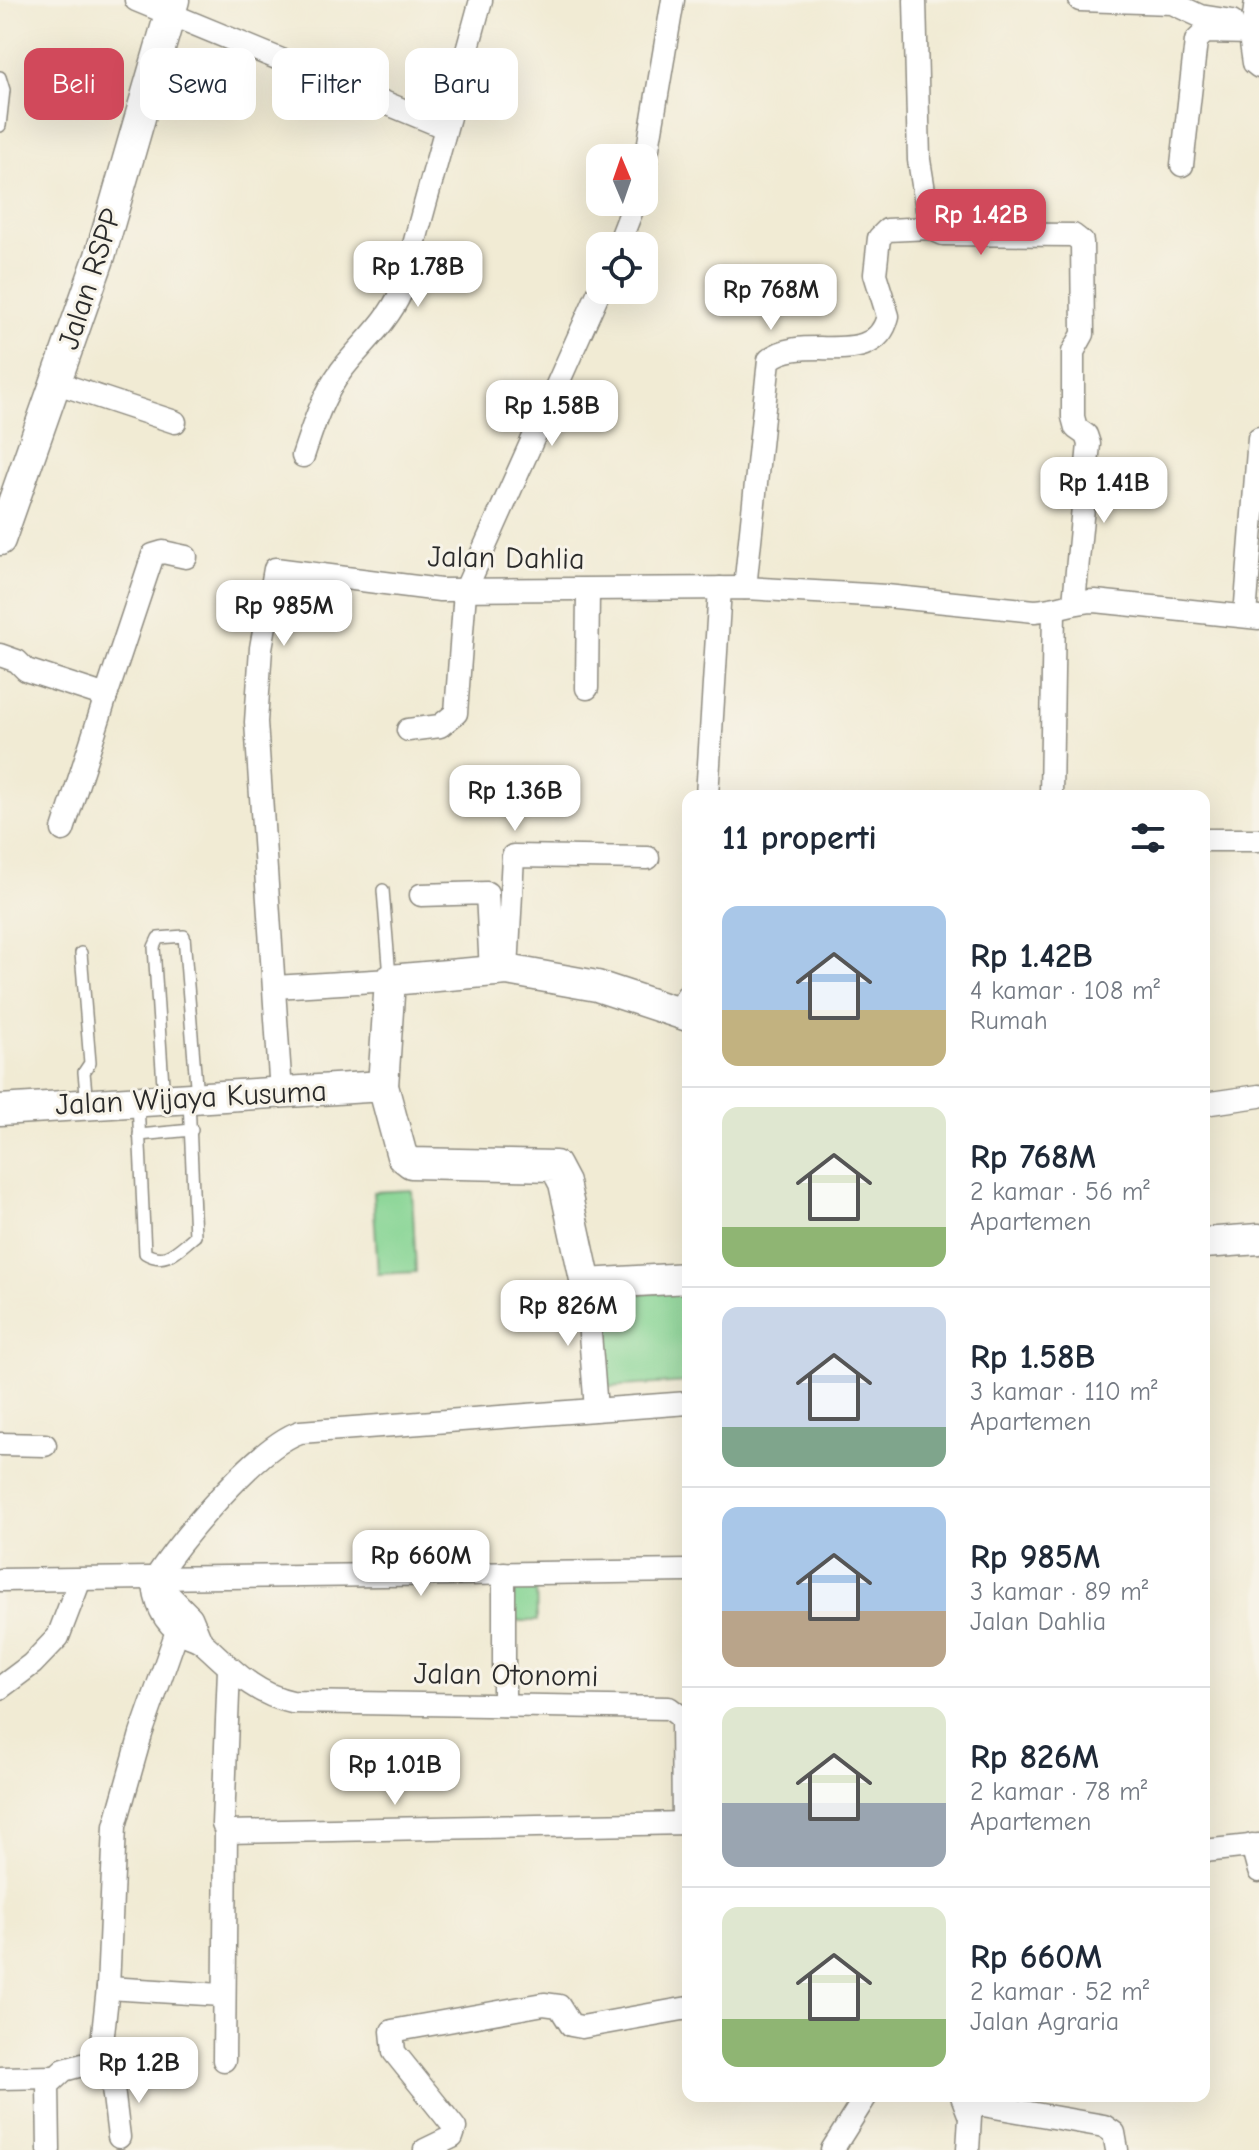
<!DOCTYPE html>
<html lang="id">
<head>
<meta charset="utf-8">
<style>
  :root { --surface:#fff; --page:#f6f6f7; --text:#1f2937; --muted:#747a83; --line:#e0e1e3; --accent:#d1495b }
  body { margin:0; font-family:"Comic Neue",sans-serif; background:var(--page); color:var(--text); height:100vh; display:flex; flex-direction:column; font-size:30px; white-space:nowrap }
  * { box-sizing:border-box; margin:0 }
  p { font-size:26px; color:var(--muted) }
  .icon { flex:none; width:44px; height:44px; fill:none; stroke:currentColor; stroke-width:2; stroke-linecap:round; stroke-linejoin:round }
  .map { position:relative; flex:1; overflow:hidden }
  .drawer { position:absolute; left:682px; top:790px; width:528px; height:1312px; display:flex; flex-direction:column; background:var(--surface); border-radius:16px; box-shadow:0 8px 32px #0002 }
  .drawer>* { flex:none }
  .hud { position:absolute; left:24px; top:48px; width:538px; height:72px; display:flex; gap:16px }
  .needle { width:52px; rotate:358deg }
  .tools { position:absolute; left:586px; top:144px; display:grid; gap:16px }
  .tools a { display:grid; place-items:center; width:72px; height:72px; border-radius:16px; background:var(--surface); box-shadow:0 8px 32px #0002; font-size:40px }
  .price { position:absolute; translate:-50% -68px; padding:0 18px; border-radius:16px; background:#fff; color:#222; font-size:26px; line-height:52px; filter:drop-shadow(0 2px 4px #0008) }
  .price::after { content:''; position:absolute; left:50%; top:48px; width:24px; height:18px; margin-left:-12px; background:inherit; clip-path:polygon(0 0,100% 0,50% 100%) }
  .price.current { background:var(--accent); color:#fff }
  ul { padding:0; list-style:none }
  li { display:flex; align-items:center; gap:24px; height:200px; padding:0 40px }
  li+li { border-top:2px solid var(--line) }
  li span { display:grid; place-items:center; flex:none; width:224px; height:160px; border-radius:16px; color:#555 }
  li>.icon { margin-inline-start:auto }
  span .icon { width:96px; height:96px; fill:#fffc; stroke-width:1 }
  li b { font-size:34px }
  h2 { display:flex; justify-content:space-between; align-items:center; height:96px; padding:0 40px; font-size:34px }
  .tag { padding:0 28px; border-radius:16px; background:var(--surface); box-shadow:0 8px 32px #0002; font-size:28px; line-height:72px }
  .tag.current { background:var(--accent); color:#fff }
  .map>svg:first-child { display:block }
  .green { fill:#85d493; stroke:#58805f; stroke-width:2 }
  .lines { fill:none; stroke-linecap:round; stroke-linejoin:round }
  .lane-casing { stroke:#8e8b80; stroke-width:14 }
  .street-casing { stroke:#8e8b80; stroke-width:25 }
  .secondary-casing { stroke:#8e8b80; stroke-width:33 }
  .lane { stroke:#fff; stroke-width:11 }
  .street { stroke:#fff; stroke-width:22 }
  .secondary { stroke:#fff; stroke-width:30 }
  .labels { text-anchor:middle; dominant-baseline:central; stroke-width:6; stroke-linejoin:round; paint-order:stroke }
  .street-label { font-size:30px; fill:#2b2b2b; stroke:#f7f3e8 }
</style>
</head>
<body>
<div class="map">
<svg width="1259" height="2150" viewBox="0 0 1259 2150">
  <rect width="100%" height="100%" fill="#f7f3e8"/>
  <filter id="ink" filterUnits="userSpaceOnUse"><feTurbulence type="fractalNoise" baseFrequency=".0125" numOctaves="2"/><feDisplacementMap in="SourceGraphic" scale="16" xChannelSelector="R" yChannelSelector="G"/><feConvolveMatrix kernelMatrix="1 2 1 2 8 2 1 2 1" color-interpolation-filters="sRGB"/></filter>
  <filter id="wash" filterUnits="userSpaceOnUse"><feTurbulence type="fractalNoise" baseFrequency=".006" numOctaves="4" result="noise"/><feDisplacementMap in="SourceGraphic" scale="32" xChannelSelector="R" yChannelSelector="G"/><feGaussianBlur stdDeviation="1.8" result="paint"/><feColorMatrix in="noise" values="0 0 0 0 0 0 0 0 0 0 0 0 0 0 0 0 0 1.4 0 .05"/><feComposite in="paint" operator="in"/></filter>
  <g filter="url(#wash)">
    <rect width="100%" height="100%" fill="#f1ebd4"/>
    <g class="green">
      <polygon points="412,1190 416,1272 378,1274 373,1192"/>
      <polygon points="688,1291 688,1382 606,1387 601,1296"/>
      <polygon points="536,1583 537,1621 510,1621 509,1584"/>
    </g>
  </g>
  <g filter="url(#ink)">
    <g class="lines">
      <defs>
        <g id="lane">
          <polyline points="0,77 4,90 0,126"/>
          <polyline points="383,890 390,977"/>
          <polyline points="81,953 90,1063 84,1072 87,1104"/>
          <polyline points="672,1008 688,985"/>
          <polyline points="164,1100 154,947 158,938 184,936 197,1097"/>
          <path d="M138,1102L145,1253C166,1266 178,1249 195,1236L189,1100"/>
          <polyline points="139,1135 192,1130"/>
        </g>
        <g id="street">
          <polyline points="136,0 444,127"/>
          <polyline points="915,0 919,160 930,228 943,234 1073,235 1082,242 1083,334 1073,352 1073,417 1076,428 1086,435 1089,444 1074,602"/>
          <polyline points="1080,0 1172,3 1200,16 1232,21"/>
          <polyline points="1256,0 1251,43 1254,63 1259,67"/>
          <polyline points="1182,165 1196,41 1205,32 1252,33"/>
          <polyline points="644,172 673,0"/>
          <polyline points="618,246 635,202"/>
          <polyline points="57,383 175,422"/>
          <path d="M303,456C313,426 322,397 341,371C362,343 386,325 401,292L481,0"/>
          <path d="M745,588L769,360C802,331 875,372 888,316L875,274L879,238L887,230L930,228"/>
          <polyline points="1245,616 1259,438"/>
          <polyline points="0,655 17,661 26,670 106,696 63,830"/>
          <polyline points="587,688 588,591"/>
          <polyline points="106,696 153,555 163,552 186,557"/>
          <polyline points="408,730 440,726 456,713 465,591 600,289"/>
          <polyline points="707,796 720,588"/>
          <polyline points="1051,796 1054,610"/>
          <polyline points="1204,840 1259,840"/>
          <polyline points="421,895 487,893 491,972"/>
          <polyline points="507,970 513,856 648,858"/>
          <polyline points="275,987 390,980"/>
          <path d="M281,1093L256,722L261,648L275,569L440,590L745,588L886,596L1035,611C1057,610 1074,601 1095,601L1259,618"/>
          <polyline points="1204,1104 1259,1096"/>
          <polyline points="586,1284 596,1409"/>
          <polyline points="0,1444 45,1445"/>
          <polyline points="0,1580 688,1571"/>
          <path d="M154,1580C154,1599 163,1624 182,1633C189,1637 198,1638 204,1644C232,1669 254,1694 292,1702L669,1708L682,1718L683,1823"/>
          <path d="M154,1580C180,1541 256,1447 300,1432L688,1403"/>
          <polyline points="154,1580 191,1617 201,1641"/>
          <polyline points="229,1669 223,1824 226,1832 688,1823"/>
          <polyline points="0,1688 32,1664 58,1637 79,1582"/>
          <polyline points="504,1705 504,1573"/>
          <polyline points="1252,1845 1259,1871"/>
          <polyline points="1204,1851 1259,1845"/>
          <polyline points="108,1988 222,1995"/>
          <polyline points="224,2060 226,1832"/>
          <polyline points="97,2061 112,2080 119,2137"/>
          <polyline points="0,2078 54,2077"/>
          <polyline points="962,2096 970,2117 968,2150"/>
          <polyline points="966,2102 1104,2126 1114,2133 1117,2150"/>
          <polyline points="49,2150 48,2085 64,2070 97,2061 101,2052 108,1988 115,1826 141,1734 177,1631"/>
          <polyline points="425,2150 452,2137 455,2128 394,2052 392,2031 544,2004 559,2006 571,2025 582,2027 688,2008"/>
          <polyline points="832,2150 866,2096"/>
        </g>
        <g id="secondary">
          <polyline points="0,540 100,256 174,0"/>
          <polyline points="688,1016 597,986 507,970 390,980 383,1086 402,1156 411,1163 555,1166 564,1183 586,1284 688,1278"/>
          <polyline points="0,1110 383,1086"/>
          <polyline points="1204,1243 1259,1239"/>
        </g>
      </defs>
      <use href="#lane" class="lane-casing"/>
      <use href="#street" class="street-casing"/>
      <use href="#secondary" class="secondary-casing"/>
      <use href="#lane" class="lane"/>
      <use href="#street" class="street"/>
      <use href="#secondary" class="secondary"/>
    </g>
  </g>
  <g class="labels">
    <g class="street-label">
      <text transform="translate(90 279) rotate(-72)">Jalan RSPP</text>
      <text transform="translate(506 558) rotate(1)">Jalan Dahlia</text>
      <text transform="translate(191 1098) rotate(-3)">Jalan Wijaya Kusuma</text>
      <text transform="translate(506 1675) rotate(1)">Jalan Otonomi</text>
    </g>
  </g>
</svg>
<div class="tools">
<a><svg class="needle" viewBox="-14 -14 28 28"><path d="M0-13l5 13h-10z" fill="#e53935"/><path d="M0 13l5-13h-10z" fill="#747a83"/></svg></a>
<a><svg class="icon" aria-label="locate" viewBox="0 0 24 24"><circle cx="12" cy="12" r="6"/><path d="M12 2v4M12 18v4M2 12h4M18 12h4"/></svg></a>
</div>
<b class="price current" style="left:981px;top:257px">Rp 1.42B</b>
<b class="price" style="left:418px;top:309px">Rp 1.78B</b>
<b class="price" style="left:771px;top:332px">Rp 768M</b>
<b class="price" style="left:552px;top:448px">Rp 1.58B</b>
<b class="price" style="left:1104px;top:525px">Rp 1.41B</b>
<b class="price" style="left:284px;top:648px">Rp 985M</b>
<b class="price" style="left:515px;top:833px">Rp 1.36B</b>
<b class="price" style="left:568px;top:1348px">Rp 826M</b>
<b class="price" style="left:421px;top:1598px">Rp 660M</b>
<b class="price" style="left:395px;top:1807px">Rp 1.01B</b>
<b class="price" style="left:139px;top:2105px">Rp 1.2B</b>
<div class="hud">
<a class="tag current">Beli</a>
<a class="tag">Sewa</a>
<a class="tag">Filter</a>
<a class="tag">Baru</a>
</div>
<section class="drawer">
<h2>11 properti<svg class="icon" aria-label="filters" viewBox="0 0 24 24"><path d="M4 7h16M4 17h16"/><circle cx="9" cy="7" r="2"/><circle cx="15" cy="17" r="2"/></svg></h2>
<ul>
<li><span style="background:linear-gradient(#a9c7e8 65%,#c2b280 0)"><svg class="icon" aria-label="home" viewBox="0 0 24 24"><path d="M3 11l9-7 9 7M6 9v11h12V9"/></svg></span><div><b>Rp 1.42B</b><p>4 kamar · 108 m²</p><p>Rumah</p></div></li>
<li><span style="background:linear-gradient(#dfe7d0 75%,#8fb573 0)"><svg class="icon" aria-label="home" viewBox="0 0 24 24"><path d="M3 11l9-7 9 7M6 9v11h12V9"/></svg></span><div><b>Rp 768M</b><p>2 kamar · 56 m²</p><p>Apartemen</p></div></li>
<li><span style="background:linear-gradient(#c9d6e8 75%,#7fa58c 0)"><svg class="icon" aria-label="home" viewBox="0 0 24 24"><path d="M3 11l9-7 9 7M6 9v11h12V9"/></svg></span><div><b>Rp 1.58B</b><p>3 kamar · 110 m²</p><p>Apartemen</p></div></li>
<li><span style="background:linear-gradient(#a9c7e8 65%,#b9a48a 0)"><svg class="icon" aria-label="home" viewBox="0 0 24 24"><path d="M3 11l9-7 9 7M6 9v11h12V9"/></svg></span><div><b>Rp 985M</b><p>3 kamar · 89 m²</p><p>Jalan Dahlia</p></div></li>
<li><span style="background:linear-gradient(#dfe7d0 60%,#9aa5b1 0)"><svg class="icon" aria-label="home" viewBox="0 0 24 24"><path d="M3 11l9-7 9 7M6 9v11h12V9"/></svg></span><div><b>Rp 826M</b><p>2 kamar · 78 m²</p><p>Apartemen</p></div></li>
<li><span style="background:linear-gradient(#dfe7d0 70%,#8fb573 0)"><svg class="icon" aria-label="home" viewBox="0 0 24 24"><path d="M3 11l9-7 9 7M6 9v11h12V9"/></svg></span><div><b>Rp 660M</b><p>2 kamar · 52 m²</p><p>Jalan Agraria</p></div></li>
</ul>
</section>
</div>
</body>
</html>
